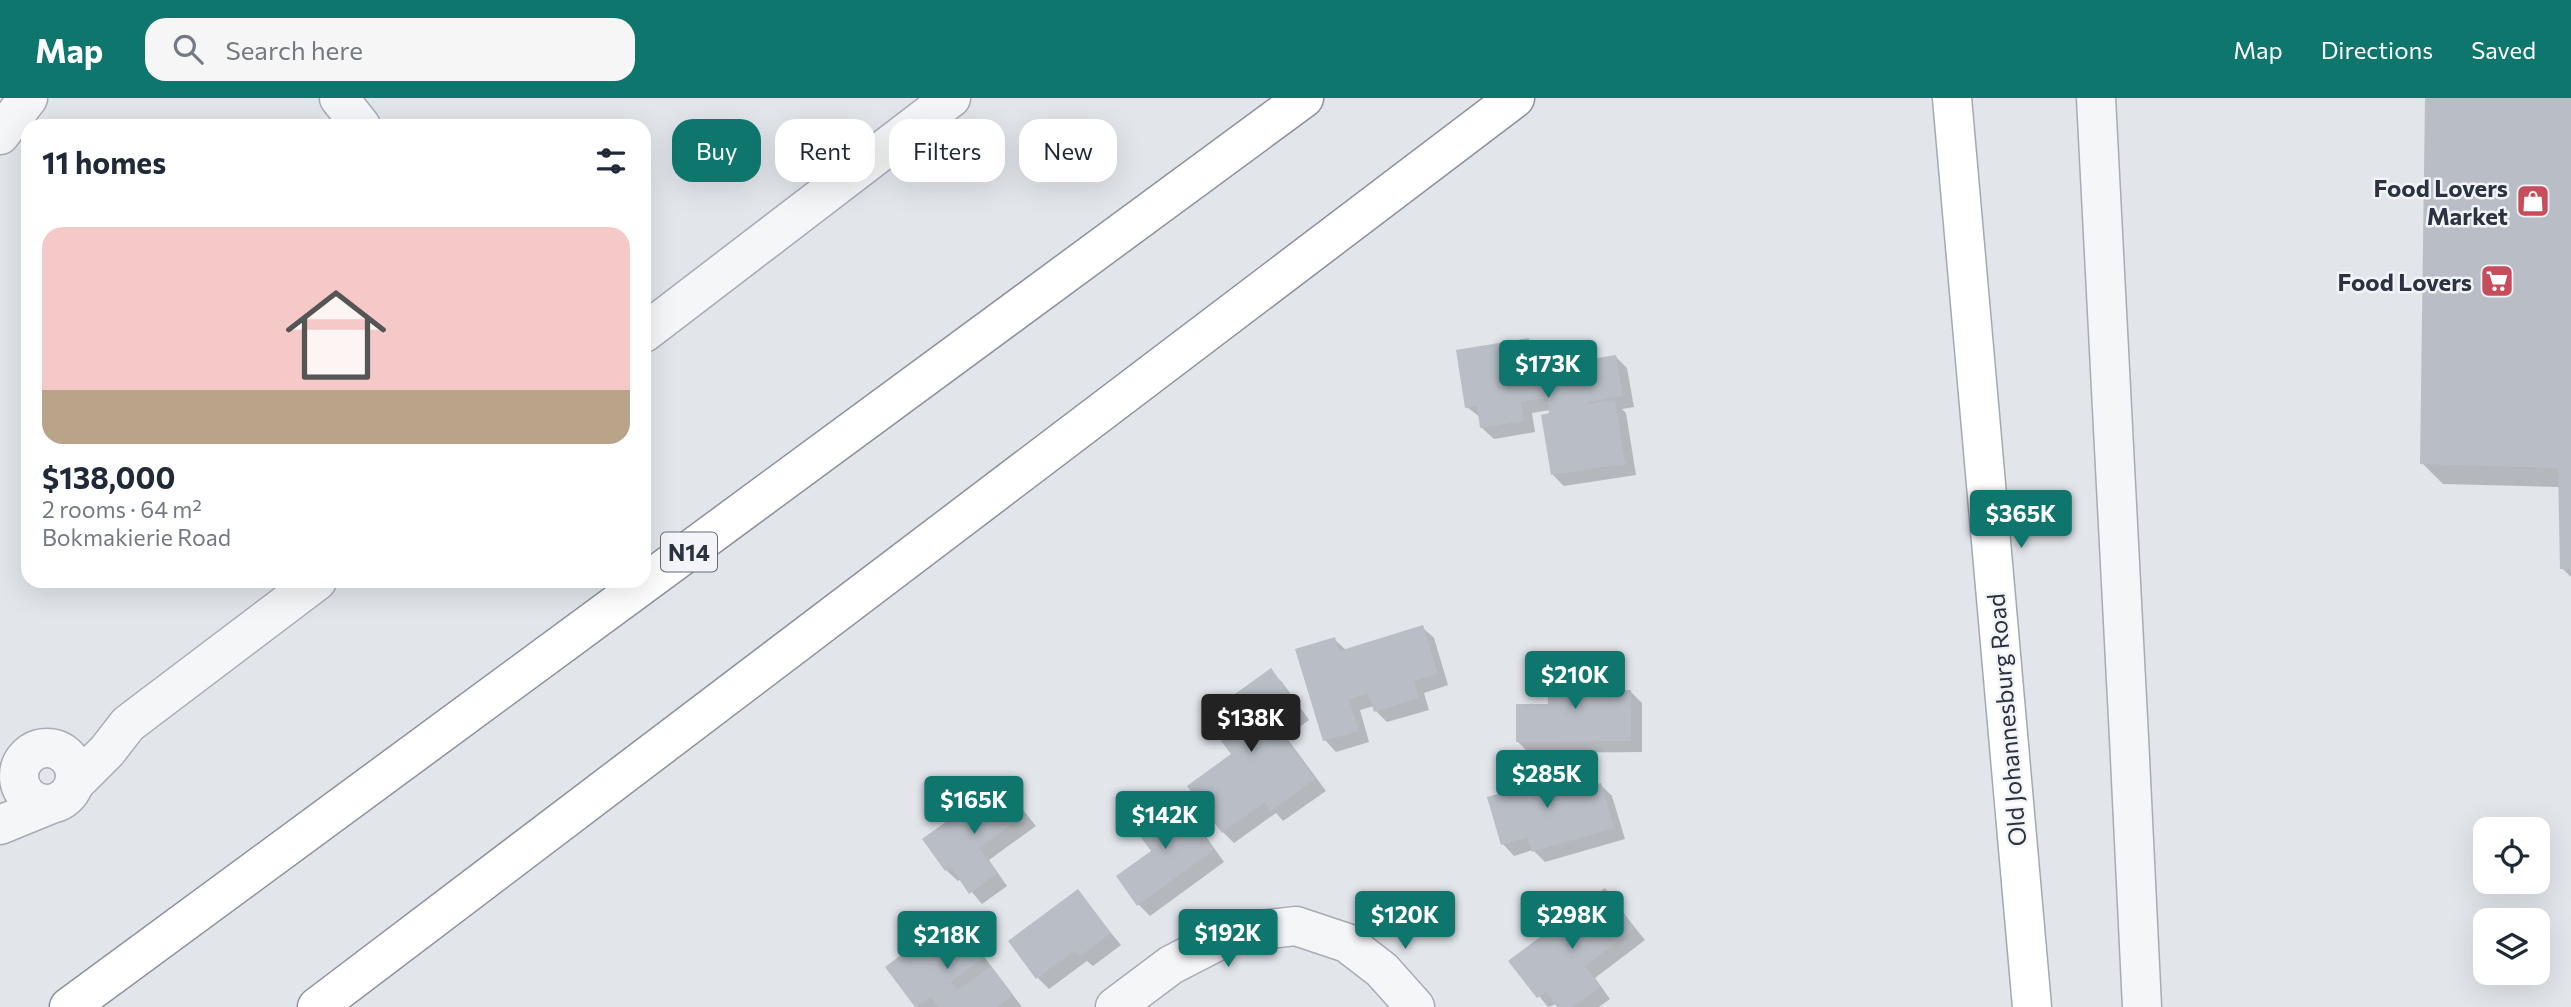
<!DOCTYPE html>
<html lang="en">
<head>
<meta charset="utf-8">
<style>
  :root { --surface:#fff; --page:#f6f6f7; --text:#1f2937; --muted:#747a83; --accent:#0f766e }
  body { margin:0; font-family:Commissioner,sans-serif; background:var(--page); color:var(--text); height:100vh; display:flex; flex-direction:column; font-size:26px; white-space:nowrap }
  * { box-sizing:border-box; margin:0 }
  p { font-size:23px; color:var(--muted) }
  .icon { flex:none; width:38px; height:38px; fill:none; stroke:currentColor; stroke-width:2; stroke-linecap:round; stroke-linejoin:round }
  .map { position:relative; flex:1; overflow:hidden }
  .drawer { position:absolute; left:21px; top:21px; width:630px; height:469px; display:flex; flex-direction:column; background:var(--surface); border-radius:21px; box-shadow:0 7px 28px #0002 }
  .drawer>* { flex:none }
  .guide { position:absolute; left:672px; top:21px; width:665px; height:63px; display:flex; gap:14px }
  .buttons { position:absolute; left:2473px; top:719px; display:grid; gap:14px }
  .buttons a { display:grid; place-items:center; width:77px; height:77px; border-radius:14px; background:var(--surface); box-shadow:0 7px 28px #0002; font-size:35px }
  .price { position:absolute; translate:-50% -60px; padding:0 16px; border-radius:7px; background:var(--accent); color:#fff; font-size:23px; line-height:46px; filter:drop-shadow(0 2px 4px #0008) }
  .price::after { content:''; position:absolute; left:50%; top:42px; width:21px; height:16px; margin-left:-10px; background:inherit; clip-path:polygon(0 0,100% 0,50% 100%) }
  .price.selected { background:#222; color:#fff }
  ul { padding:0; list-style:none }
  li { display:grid; align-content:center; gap:14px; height:371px; padding:0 21px }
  li span { display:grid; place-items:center; height:217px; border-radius:21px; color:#555 }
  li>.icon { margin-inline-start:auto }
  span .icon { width:126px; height:126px; fill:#fffc; stroke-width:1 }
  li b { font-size:30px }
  h2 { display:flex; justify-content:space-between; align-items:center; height:84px; padding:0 21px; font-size:30px }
  .tag { padding:0 24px; border-radius:21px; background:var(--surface); box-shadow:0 7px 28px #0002; font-size:24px; line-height:63px }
  .tag.selected { background:var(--accent); color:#fff }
  header { display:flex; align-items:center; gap:42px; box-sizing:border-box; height:98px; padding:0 35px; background:var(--accent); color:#fff }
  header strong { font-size:33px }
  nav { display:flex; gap:38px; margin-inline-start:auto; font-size:24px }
  .search { width:490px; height:63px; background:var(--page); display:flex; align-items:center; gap:18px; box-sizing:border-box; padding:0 24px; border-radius:21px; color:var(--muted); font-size:26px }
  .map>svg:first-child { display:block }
  .shadow { fill:#0003 }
  .building { fill:#b9bec6 }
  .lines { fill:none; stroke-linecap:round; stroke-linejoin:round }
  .minor-casing { stroke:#a7acb4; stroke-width:41 }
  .major-casing { stroke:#a2a9b5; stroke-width:41 }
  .highway-casing { stroke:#8a92a0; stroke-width:41 }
  .minor { stroke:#f5f6f8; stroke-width:38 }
  .major { stroke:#fff; stroke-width:38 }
  .highway { stroke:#fff; stroke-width:38 }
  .labels { text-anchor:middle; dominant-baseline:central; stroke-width:5; stroke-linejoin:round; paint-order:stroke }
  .shield { fill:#f2f4f7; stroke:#676c78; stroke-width:2 }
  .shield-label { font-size:23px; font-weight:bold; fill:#2b3241 }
  .poi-label { font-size:24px; font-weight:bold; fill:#2b3241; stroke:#f2f4f7; text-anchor:end }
  .street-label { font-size:24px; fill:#2b3241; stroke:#f2f4f7 }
</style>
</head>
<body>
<header>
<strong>Map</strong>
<div class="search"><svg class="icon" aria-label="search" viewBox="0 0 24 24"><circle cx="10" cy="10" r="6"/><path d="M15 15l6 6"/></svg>Search here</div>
<nav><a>Map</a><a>Directions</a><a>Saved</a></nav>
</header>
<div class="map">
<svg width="2571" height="909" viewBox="0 0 2571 909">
  <rect width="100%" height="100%" fill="#e2e5ea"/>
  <g class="shadow">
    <polygon points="2427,0 2571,0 2571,479 2562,470 2560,389 2443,386 2422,365"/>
    <polygon points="1529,242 1538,251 1556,249 1568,260 1569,266 1616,259 1627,270 1634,309 1622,311 1626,315 1636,377 1564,388 1553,377 1550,312 1532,315 1535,334 1494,341 1482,330 1481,320 1467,309"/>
    <polygon points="1422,529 1434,540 1448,587 1424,595 1429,612 1387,624 1376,613 1374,608 1360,612 1369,644 1336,654 1325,642 1334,541 1346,552"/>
    <polygon points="1577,564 1589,576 1589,594 1630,593 1642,605 1642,654 1529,655 1518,644 1550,607"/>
    <polygon points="1270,573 1282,584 1309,622 1286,639 1326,693 1283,723 1276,715 1234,745 1223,734 1233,657"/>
    <polygon points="1535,660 1546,672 1554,700 1601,687 1612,698 1625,741 1545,764 1533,752 1514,758 1503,746 1517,692"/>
    <polygon points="1002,686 1036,728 989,762 1007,788 982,806 961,781 958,783 946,772 925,741"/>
    <polygon points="1176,701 1187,712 1224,764 1150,818 1138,806 1153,753"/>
    <polygon points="1605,793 1645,842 1595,880 1610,901 1599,909 1559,909 1557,906 1548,909 1511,863"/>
    <polygon points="1077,794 1121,847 1093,868 1087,863 1049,891 1038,880"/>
    <polygon points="953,821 964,832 1022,909 917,909 888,869"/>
  </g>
  <g class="building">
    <polygon points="2425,0 2571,0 2571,471 2560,471 2558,370 2420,366"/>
    <polygon points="1529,240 1531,251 1557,247 1560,266 1616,257 1623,298 1587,304 1587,306 1615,302 1625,366 1551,377 1541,317 1549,315 1547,300 1521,304 1524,323 1480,330 1477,308 1465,310 1456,252"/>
    <polygon points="1423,527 1438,576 1414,583 1419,600 1374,614 1368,595 1349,601 1359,633 1323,643 1295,551 1335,539 1339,553"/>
    <polygon points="1547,563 1578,563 1578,592 1631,592 1631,643 1516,644 1516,606 1548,606"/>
    <polygon points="1271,570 1299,610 1276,627 1315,681 1271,713 1265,704 1222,735 1187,688 1231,656 1203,619"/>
    <polygon points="1535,658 1547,700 1601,685 1614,730 1532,754 1528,739 1501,747 1487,699 1515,691 1507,666"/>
    <polygon points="1003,683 1026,716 979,750 997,775 969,796 951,769 945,773 922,741"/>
    <polygon points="1176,699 1214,752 1137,808 1116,778 1151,753 1134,730"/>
    <polygon points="1605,790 1635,830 1585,868 1600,889 1572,909 1557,909 1546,894 1537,900 1508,863"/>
    <polygon points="1078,791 1111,835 1080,858 1074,853 1036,881 1008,843"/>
    <polygon points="953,818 984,859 951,884 957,892 991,868 1013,897 997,909 939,909 931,899 915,909 885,869"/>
  </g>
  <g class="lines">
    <defs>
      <g id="minor">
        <polyline points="339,0 361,28"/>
        <path d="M2096,0C2114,303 2127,606 2142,909"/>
        <polyline points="0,37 28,0"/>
        <polyline points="644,235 951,0"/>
        <circle cx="47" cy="678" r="28"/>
        <polyline points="75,685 107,653 128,626 317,483"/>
        <polyline points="0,727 49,707"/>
        <polyline points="1115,909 1171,867 1233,835 1296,828 1347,845 1382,872 1415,909"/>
      </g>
      <polyline id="major" points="1952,0 2032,909"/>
      <g id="highway">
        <polyline points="69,909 1304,0"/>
        <polyline points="317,909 1515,0"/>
      </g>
    </defs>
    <use href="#minor" class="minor-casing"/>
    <use href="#major" class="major-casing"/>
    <use href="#highway" class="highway-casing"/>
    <use href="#minor" class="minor"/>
    <use href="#major" class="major"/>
    <use href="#highway" class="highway"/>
  </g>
  <defs>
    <symbol id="shop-square" viewBox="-11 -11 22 22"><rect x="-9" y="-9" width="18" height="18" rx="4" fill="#c84d5c" stroke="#f2f4f7"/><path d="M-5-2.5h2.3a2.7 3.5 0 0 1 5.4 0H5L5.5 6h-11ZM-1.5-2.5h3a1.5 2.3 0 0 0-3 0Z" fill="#fff"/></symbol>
    <symbol id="supermarket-square" viewBox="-11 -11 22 22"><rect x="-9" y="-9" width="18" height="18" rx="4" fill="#c84d5c" stroke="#f2f4f7"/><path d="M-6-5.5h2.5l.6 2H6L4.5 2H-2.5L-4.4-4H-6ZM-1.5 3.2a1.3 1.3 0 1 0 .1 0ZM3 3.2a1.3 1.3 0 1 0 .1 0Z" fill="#fff"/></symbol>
  </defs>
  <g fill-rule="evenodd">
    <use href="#shop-square" x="2514" y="84" width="38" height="38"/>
    <use href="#supermarket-square" x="2478" y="164" width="38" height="38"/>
  </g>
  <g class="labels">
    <rect class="shield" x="661" y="434.5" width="56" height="39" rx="5"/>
    <g class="shield-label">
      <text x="689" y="454">N14</text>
    </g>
    <g class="poi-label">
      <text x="2508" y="89">Food Lovers<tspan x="2508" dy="28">Market</tspan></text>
      <text x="2472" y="183">Food Lovers</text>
    </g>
    <g class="street-label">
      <text transform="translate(2006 622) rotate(-95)">Old Johannesburg Road</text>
    </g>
  </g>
</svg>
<div class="buttons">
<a><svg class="icon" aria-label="locate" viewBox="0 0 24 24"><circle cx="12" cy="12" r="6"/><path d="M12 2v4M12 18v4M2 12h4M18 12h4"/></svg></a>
<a><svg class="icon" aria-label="layers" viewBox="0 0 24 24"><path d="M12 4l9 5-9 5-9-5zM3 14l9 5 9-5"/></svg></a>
</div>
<b class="price" style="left:1548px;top:302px">$173K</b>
<b class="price" style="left:2021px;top:452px">$365K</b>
<b class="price" style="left:1575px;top:613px">$210K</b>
<b class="price selected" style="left:1251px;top:656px">$138K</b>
<b class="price" style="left:1547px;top:712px">$285K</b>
<b class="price" style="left:974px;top:738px">$165K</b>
<b class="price" style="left:1165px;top:753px">$142K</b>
<b class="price" style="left:1405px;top:853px">$120K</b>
<b class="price" style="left:1572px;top:853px">$298K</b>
<b class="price" style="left:1228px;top:871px">$192K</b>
<b class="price" style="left:947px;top:873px">$218K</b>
<div class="guide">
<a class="tag selected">Buy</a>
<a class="tag">Rent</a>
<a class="tag">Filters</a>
<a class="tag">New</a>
</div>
<section class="drawer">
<h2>11 homes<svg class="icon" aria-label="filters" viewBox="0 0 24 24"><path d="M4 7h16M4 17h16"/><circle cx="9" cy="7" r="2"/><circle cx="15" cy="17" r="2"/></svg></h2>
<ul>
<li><span style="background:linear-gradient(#f6c9c9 75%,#b9a48a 0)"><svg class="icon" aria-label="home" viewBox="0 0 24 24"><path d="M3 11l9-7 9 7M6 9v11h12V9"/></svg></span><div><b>$138,000</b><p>2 rooms · 64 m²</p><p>Bokmakierie Road</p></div></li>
</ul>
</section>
</div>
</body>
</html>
